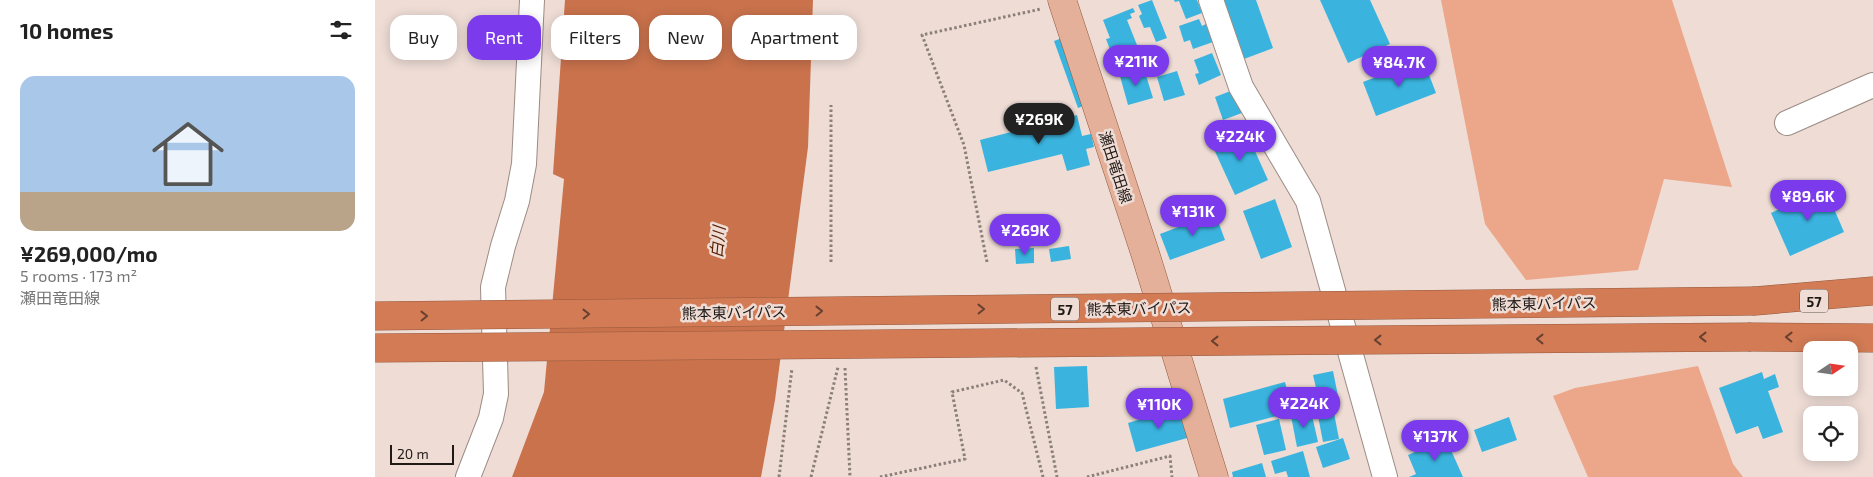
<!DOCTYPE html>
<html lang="en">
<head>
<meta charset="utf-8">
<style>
  :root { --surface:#fff; --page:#f6f6f6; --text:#222; --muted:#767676; --line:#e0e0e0; --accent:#7c3aed }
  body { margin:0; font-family:"Exo 2","Noto Sans JP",sans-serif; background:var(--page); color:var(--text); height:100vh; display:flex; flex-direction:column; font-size:19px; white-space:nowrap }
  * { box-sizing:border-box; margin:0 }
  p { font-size:16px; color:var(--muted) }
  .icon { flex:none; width:28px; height:28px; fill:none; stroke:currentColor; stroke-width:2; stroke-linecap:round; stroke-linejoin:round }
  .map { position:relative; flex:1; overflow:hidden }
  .sheet { display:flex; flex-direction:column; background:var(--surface); width:375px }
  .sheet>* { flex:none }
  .hud { position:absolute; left:15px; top:15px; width:475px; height:45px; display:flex; gap:10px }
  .needle { width:32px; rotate:77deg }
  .buttons { position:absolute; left:1428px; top:341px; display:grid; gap:10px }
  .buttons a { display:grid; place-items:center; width:55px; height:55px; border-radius:10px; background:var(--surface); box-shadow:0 2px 12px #0003; font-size:25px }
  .scale { position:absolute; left:15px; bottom:12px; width:64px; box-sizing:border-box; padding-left:5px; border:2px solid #201a17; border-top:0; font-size:14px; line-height:18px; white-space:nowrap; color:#201a17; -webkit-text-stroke:4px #eedcd5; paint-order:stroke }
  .price { position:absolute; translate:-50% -42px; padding:0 11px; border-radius:18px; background:var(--accent); color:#fff; font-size:16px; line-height:32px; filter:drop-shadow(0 1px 2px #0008) }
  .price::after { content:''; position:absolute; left:50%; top:30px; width:15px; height:11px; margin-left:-8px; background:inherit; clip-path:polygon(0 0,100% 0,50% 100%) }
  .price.current { background:#222; color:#fff }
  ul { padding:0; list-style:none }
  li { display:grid; align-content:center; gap:10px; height:265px; padding:0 20px }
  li+li { border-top:1px solid var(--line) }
  li span { display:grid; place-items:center; height:155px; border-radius:15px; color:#555 }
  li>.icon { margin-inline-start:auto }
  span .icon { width:90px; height:90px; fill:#fffc; stroke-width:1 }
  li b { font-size:21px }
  h2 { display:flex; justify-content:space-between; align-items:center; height:60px; padding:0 20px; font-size:21px }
  .chip { padding:0 18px; border-radius:15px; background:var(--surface); box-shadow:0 2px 12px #0003; font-size:18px; line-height:45px }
  .chip.current { background:var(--accent); color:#fff }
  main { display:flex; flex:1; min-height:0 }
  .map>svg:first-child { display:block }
  .green { fill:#eca689 }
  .water { fill:#c9724c }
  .building { fill:#3ab4df }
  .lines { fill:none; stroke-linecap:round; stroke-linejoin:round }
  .minor-casing { stroke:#9c8c85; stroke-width:26 }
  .major-casing { stroke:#94593f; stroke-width:29 }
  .highway-casing { stroke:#94593f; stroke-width:29 }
  .path { stroke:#8b7f7a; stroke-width:3; stroke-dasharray:2.5 2.5; stroke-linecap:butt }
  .minor { stroke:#fff; stroke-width:24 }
  .major { stroke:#e4b099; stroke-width:28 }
  .highway { stroke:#d27b55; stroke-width:28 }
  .highway-bridge-casing { stroke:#94593f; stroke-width:29; stroke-linecap:butt }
  .highway-bridge { stroke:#d27b55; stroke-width:28 }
  .oneway { stroke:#674130 }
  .labels { text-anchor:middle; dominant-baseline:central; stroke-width:5; stroke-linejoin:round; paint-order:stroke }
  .shield { fill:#eedcd5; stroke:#5e5450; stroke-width:1 }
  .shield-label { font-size:14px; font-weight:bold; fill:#201a17 }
  .street-label { font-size:15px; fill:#201a17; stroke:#eedcd5 }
  .water-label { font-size:16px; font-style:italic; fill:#582003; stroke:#eedcd5 }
</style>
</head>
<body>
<main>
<section class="sheet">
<h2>10 homes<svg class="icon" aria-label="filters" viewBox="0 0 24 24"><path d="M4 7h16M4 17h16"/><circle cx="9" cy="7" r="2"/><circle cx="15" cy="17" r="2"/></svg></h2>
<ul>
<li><span style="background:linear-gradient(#a9c7e8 75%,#b9a48a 0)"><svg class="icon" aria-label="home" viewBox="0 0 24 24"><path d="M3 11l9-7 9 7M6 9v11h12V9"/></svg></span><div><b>¥269,000/mo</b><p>5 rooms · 173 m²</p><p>瀬田竜田線</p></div></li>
</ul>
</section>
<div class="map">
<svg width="1498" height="477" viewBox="0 0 1498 477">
  <rect width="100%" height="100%" fill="#eedcd5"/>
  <g class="green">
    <polygon points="1066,0 1297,0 1357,187 1289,179 1263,270 1151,280 1110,224"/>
    <polygon points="1323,366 1358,464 1368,477 1213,477 1178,396 1200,388"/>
  </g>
  <polygon class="water" points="190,0 438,0 433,147 400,400 386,477 137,477 169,392 189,179 178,174"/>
  <g class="building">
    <polygon points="777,0 792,38 781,42 775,27 769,28 764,16 767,14 763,5"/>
    <polygon points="799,0 822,0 827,13 811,19 804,1 800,2"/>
    <polygon points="848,0 881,0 898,48 869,59"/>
    <polygon points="945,0 995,0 1015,44 973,63"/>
    <polygon points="758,8 760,12 755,14 757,18 752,20 762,45 737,55 731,39 735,38 728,20"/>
    <polygon points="824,19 827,26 831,24 832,27 837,25 839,29 834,31 838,42 818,49 815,40 809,42 804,26"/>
    <polygon points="695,35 719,102 703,108 679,41"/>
    <polygon points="837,53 846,75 824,85 820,74 824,73 819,60"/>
    <polygon points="1048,59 1061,93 1001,116 988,82"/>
    <polygon points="769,69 778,98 753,105 745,76"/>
    <polygon points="802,71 810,95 789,101 782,77"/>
    <polygon points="866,87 875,110 848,120 840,97"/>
    <polygon points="702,115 707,136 716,134 719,147 711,149 715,165 692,171 687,154 613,172 605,140"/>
    <polygon points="870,129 893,180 860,195 837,145"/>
    <polygon points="1450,188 1469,232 1415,256 1396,213"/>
    <polygon points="900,199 917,247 886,259 868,211"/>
    <polygon points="840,213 850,240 795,260 785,234"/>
    <polygon points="694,246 696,259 676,262 674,249"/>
    <polygon points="659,248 659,263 641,264 640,249"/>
    <polygon points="712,366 714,407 681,409 679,367"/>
    <polygon points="958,371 964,401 945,405 938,375"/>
    <polygon points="1387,372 1389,379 1400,374 1404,387 1393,391 1408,432 1388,439 1383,426 1361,434 1344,388"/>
    <polygon points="910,382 918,412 855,428 848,399"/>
    <polygon points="806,407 816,437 761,452 753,423"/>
    <polygon points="936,411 943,442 922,447 916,416"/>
    <polygon points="959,413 964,439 948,442 943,416"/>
    <polygon points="1134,417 1142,440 1107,452 1099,430"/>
    <polygon points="904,419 911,450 889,455 881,425"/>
    <polygon points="968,438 975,459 948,468 941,447"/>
    <polygon points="1071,439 1088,477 1034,477 1041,474 1033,455"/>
    <polygon points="928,451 935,477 913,477 911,471 900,474 896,461"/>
    <polygon points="887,463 891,477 858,477 857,472"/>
  </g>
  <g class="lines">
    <defs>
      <g id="minor">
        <polyline points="836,0 866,87 933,201 1010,477"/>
        <polyline points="1412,123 1498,85"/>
        <polyline points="93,477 116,418 121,394 118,287 128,246 142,201 149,164 157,0"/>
      </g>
      <polyline id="major" points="687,0 770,253 839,477"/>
      <g id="highway">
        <polyline points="1380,301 1498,291"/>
        <polyline points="1376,337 1498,338"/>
      </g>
    </defs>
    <use href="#minor" class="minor-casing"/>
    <use href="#major" class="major-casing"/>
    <use href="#highway" class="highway-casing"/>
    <g class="path">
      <polyline points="456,262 456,105"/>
      <polyline points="612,262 589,145 547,35 666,9"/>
      <polyline points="661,367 682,477"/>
      <polyline points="470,368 475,477"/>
      <polyline points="404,477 417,368"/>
      <polyline points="436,477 463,367"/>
      <polyline points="505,477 590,459 577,392 629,380 647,393 668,477"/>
      <polyline points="712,477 795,456 797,477"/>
    </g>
    <use href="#minor" class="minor"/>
    <use href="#major" class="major"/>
    <use href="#highway" class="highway"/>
    <defs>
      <g id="highway-bridge">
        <polyline points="0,316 1380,301"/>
        <polyline points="0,348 1376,337"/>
      </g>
    </defs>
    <use href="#highway-bridge" class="highway-bridge-casing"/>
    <use href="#highway-bridge" class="highway-bridge"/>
  </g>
  <defs><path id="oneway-chevron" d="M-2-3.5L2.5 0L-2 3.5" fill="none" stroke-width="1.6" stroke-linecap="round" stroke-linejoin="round" transform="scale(1.25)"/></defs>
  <g class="oneway">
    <use href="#oneway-chevron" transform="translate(606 309) rotate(-1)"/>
    <use href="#oneway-chevron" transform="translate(444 311) rotate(-1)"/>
    <use href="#oneway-chevron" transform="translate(211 314) rotate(-1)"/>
    <use href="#oneway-chevron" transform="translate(49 316) rotate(-1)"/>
    <use href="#oneway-chevron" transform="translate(1328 337) rotate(180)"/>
    <use href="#oneway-chevron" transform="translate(1414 337) rotate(-179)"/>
    <use href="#oneway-chevron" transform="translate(1165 339) rotate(180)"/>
    <use href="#oneway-chevron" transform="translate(1003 340) rotate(180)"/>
    <use href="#oneway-chevron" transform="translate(840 341) rotate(180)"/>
  </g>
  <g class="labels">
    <g class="shield">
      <rect x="1425" y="289.5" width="28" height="23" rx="4"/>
      <rect x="676" y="297.5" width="28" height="23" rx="4"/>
    </g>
    <g class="shield-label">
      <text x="1439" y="301">57</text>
      <text x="690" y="309">57</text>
    </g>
    <g class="street-label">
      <text transform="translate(741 167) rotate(72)">瀬田竜田線</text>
      <text transform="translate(1169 303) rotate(-1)">熊本東バイパス</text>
      <text transform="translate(764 308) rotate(-1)">熊本東バイパス</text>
      <text transform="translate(359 312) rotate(-1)">熊本東バイパス</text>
    </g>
    <g class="water-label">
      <text transform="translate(342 242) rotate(-85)">白川</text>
    </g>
  </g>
</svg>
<div class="buttons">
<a><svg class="needle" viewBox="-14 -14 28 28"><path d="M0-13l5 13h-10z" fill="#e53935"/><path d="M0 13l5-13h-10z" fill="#767676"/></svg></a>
<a><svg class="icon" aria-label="locate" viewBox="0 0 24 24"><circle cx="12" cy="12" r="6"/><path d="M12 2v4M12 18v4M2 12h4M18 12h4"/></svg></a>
</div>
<div class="scale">20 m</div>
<b class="price" style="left:761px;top:87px">¥211K</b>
<b class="price" style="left:1024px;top:88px">¥84.7K</b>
<b class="price current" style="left:664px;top:145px">¥269K</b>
<b class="price" style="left:865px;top:162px">¥224K</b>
<b class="price" style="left:1433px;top:222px">¥89.6K</b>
<b class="price" style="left:818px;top:237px">¥131K</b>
<b class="price" style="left:650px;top:256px">¥269K</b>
<b class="price" style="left:929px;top:429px">¥224K</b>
<b class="price" style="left:784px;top:430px">¥110K</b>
<b class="price" style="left:1060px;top:462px">¥137K</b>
<div class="hud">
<a class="chip">Buy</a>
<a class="chip current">Rent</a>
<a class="chip">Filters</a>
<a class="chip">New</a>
<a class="chip">Apartment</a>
</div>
</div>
</main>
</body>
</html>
